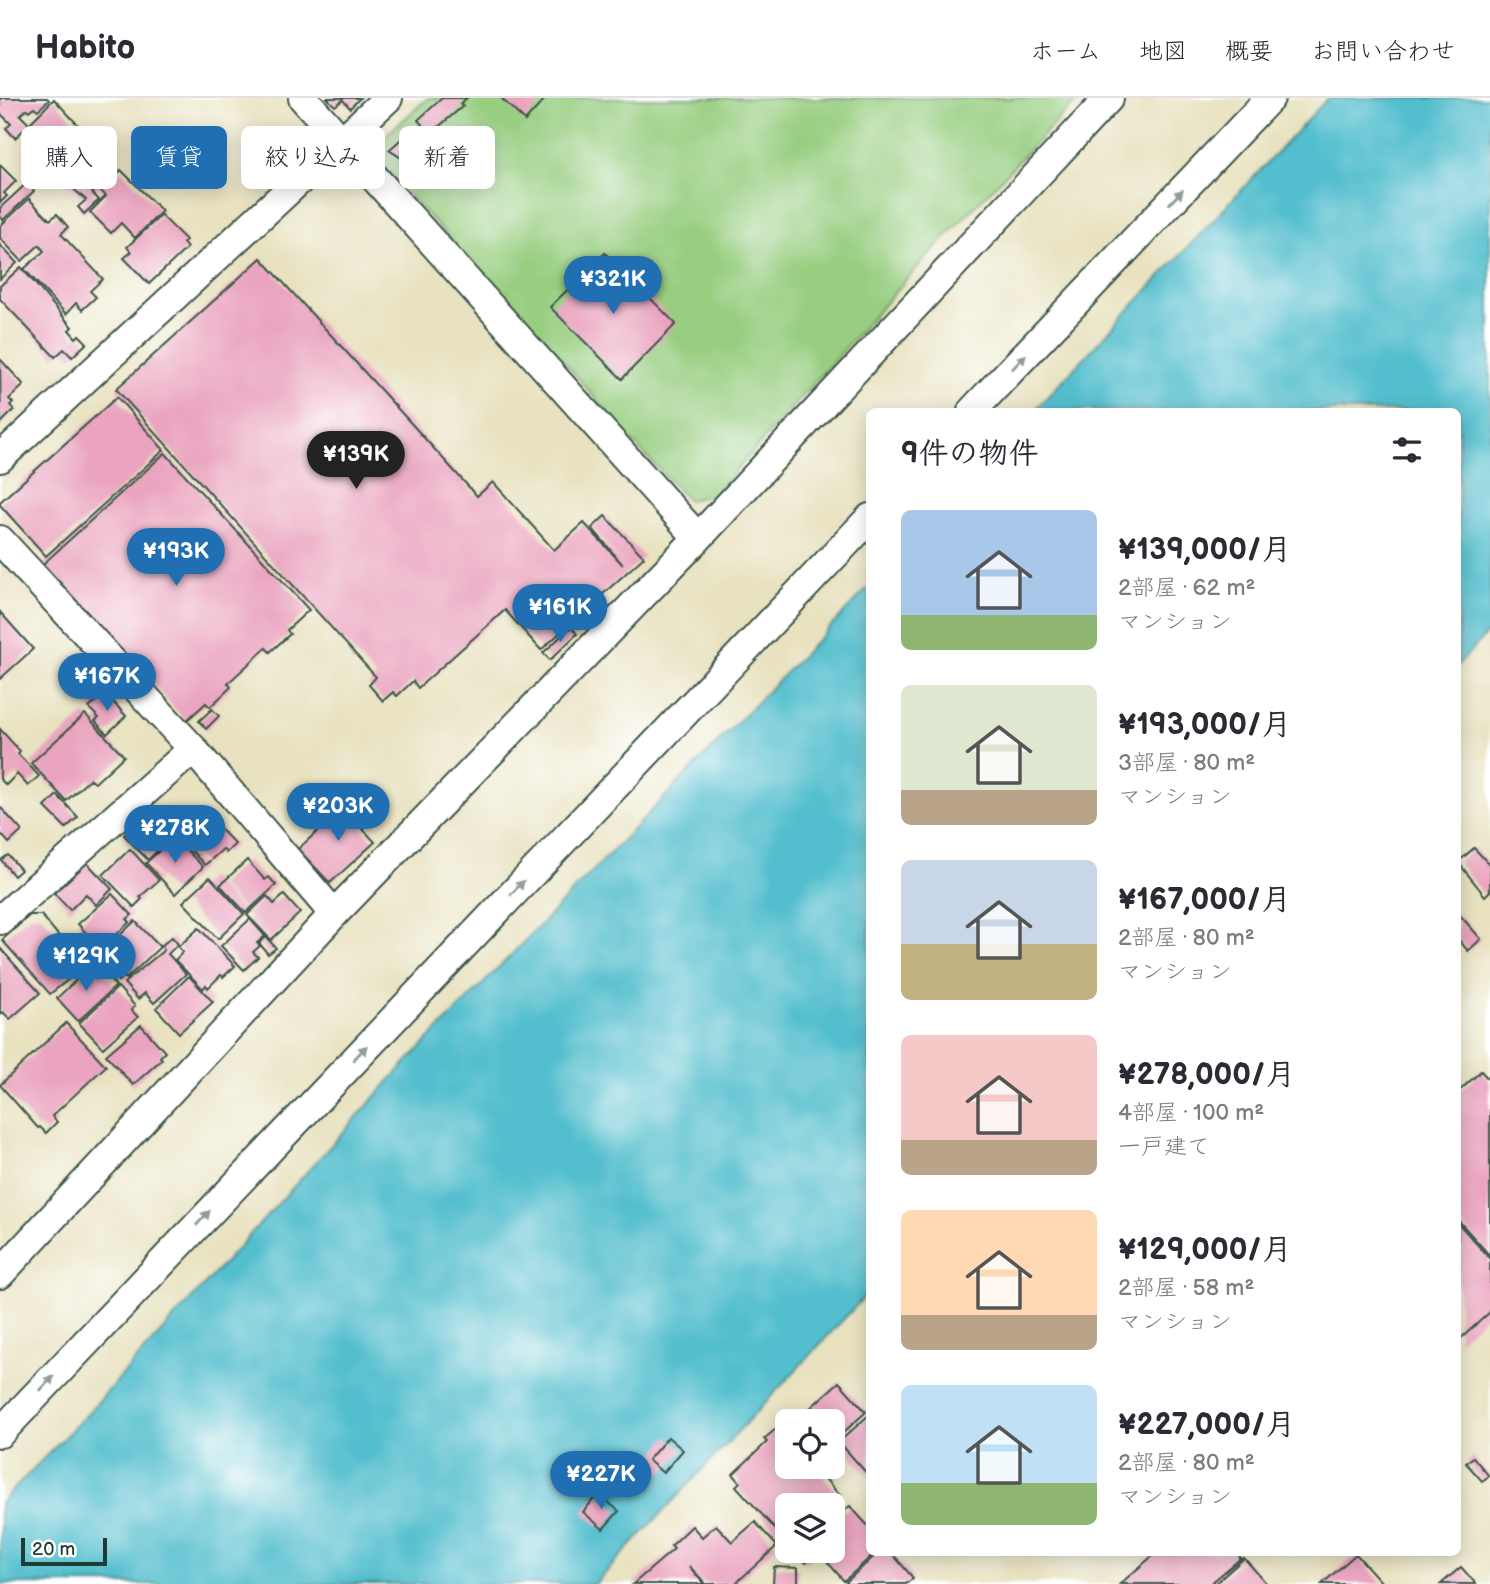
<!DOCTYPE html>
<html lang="ja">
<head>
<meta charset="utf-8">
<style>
  :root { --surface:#fff; --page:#f7f7f7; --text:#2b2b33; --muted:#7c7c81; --line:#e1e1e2; --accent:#1f6fb2 }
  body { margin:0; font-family:"Balsamiq Sans","Klee One",sans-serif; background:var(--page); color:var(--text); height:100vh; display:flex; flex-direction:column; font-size:26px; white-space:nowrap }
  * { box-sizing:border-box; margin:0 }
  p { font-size:23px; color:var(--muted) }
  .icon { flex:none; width:38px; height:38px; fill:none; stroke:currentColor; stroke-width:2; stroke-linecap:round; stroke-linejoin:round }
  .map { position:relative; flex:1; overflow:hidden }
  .details { position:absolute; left:866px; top:310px; width:595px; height:1148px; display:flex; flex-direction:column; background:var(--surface); border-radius:10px; box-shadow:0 4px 18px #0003 }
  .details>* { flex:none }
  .guide { position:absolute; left:21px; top:28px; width:665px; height:63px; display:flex; gap:14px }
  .buttons { position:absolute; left:775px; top:1311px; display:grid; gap:14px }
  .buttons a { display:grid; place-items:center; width:70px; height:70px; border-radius:10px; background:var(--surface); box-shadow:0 4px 18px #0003; font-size:35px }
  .scale { position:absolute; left:21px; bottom:18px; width:86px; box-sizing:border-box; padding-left:7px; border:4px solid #1f3d34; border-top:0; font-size:19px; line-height:24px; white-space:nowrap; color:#1f3d34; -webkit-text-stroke:5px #fff; paint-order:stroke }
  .price { position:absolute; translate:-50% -60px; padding:0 16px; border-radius:24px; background:var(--accent); color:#fff; font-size:23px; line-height:46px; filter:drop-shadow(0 2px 4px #0008) }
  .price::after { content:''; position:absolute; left:50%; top:42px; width:21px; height:16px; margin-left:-10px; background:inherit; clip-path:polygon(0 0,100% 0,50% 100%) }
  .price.current { background:#222; color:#fff }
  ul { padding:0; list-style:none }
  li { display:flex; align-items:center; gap:21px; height:175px; padding:0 35px }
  li span { display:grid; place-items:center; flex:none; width:196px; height:140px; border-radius:10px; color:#555 }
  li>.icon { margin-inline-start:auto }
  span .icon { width:84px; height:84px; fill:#fffc; stroke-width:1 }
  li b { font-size:30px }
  h2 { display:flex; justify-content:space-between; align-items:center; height:84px; padding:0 35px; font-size:30px }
  .tag { padding:0 24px; border-radius:10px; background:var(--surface); box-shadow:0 4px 18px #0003; font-size:24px; line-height:63px }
  .tag.current { background:var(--accent); color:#fff }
  header { display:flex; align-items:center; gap:42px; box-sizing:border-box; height:98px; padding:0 35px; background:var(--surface); border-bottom:2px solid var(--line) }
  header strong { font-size:33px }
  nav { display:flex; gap:38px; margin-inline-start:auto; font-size:24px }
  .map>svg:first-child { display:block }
  .green { fill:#97ce80; stroke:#5b865a; stroke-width:2 }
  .water { fill:#52becd; stroke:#387e80; stroke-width:2 }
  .building { fill:#eaa4bf }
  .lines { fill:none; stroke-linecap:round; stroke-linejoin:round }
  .minor-casing { stroke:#3d5649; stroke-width:32 }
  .minor { stroke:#fff; stroke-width:28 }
  .oneway { fill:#8f9e9a }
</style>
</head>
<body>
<header>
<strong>Habito</strong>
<nav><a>ホーム</a><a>地図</a><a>概要</a><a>お問い合わせ</a></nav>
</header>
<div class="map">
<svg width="1490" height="1486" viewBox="0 0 1490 1486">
  <rect width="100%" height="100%" fill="#fff"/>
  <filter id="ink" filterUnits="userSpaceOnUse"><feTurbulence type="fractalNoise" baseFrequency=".0143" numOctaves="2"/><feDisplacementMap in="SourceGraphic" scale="14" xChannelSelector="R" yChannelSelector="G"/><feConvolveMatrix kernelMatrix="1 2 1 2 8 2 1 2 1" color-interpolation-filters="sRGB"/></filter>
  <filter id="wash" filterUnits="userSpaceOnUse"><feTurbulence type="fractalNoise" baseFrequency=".00686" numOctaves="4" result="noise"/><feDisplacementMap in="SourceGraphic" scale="28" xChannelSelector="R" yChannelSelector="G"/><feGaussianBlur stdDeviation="1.57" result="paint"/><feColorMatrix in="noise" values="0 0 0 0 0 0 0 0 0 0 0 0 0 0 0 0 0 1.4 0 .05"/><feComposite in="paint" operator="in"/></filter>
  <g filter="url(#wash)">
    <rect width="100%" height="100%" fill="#e8e2c0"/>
    <polygon class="green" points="428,0 1079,0 930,155 714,397 688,402 629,340 561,260 368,53"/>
    <g class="water">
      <polygon points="1328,0 1490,0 1490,532 1458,567 1458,313 1034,313"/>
      <polygon points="870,488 870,1193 595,1486 0,1486 0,1405 85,1318 406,965"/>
    </g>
    <g id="blocks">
      <g class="building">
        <polygon points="0,0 47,0 49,2 38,12 34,9 29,13 27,11 20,17 29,26 54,1 90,40 77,53 70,46 67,49 61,43 43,61 26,43 29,40 25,35 30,30 28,28 15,40 6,30 11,26 0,15"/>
        <polygon points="327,0 360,0 350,10 343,2 335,8"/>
        <polygon points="442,0 467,0 460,6 463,8 430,36 418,22"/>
        <polygon points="501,0 546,0 525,23"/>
        <polygon points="409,34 417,44 420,58 411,66 389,52"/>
        <polygon points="92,42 118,70 113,75 115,78 121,72 162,113 135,140 121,125 111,135 90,114 106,98 100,92 108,84 92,95 99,102 84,116 78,109 86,102 57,76"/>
        <polygon points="0,67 16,83 4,95 7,98 0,105"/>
        <polygon points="27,85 34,93 3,122 0,118 0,110"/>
        <polygon points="29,101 50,122 57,116 68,129 61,136 103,181 90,193 96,199 82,212 76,205 66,216 24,171 44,153 39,147 22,163 0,140 0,128"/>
        <polygon points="161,117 186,142 183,145 187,150 149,186 124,160 131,154 127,149"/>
        <polygon points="0,147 17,165 0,181"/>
        <polygon points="605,155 676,226 622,281 550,209"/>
        <polygon points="261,160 477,398 493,384 554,452 584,425 623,467 592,430 605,418 644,459 541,552 505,512 418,590 413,583 397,598 393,594 383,603 369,587 376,579 116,291"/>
        <polygon points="21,169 72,229 69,232 76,240 79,237 87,245 72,259 64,251 55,259 0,201 0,188"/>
        <polygon points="0,261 24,287 9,301 13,305 10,307 14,312 1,325"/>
        <polygon points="117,299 164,352 46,458 0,407 0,404"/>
        <polygon points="165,355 309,512 287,532 290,536 270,554 266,550 228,585 231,589 210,609 206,605 186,623 43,466"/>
        <polygon points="0,514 33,551 0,581"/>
        <polygon points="571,529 577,536 550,562 543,555"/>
        <polygon points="105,595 126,618 107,636 95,623 99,620 89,610"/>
        <polygon points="212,611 219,618 206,631 199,623"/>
        <polygon points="85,616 124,658 95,685 90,681 66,703 31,665"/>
        <polygon points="0,631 20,653 18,656 39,678 28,688 17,676 6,687 0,681"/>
        <polygon points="57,697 78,719 66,730 45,709"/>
        <polygon points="351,703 369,723 362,730 375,744 330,785 298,751"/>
        <polygon points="0,709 22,733 9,745 1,736 0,737"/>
        <polygon points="144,712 156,724 160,721 174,736 148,762 124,737 138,723 135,721"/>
        <polygon points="204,714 235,746 226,755 223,751 205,767 178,739"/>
        <polygon points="174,739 203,769 175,796 146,765"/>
        <polygon points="1474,750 1490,767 1490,793 1485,798 1458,764"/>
        <polygon points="130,751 159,782 140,799 142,801 134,809 103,777"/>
        <polygon points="8,757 21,772 14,778 1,762"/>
        <polygon points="247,762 265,782 269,779 276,787 246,815 220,787"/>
        <polygon points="87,765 112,791 96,807 86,796 70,812 54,795"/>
        <polygon points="210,779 244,816 218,841 183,804"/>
        <polygon points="112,796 132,817 127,821 130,824 100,851 78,826"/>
        <polygon points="284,797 300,815 271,842 247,817 267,798 274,806"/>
        <polygon points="1458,815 1481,841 1468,853 1458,841"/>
        <polygon points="30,817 41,817 70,851 55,864 69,881 50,896 2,842"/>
        <polygon points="250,821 265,838 257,845 260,848 253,854 258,859 244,872 221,848"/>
        <polygon points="135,823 160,849 126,881 123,878 118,883 104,869 110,863 102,854"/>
        <polygon points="199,830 235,868 223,879 221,877 208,890 206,887 203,891 175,862 183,854 178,849"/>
        <polygon points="172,839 178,846 168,856 186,876 154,905 145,895 138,901 124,885 164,852 161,848"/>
        <polygon points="266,839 276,850 268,856 259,845"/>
        <polygon points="0,850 40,895 10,921 3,914 0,917"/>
        <polygon points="88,871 93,876 100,871 116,888 78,923 57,900"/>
        <polygon points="189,878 213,904 179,935 156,910"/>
        <polygon points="118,889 135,908 131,912 138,919 103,950 79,925"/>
        <polygon points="66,925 106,968 52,1018 57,1024 46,1035 40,1029 38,1030 0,987"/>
        <polygon points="141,927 165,954 160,959 162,961 133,987 106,957"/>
        <polygon points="1481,973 1490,983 1490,1158 1458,1122 1458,994"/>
        <polygon points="1458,1125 1490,1161 1490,1214 1458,1243"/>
        <polygon points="839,1284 866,1314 836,1341 833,1338 833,1323 820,1323 809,1311"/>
        <polygon points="870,1316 870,1379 839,1344"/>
        <polygon points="778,1329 788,1339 788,1368 814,1368 843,1401 833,1410 833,1407 788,1407 788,1423 777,1433 736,1388 740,1384 733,1376 767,1344 764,1341"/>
        <polygon points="668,1339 683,1352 663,1375 648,1362"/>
        <polygon points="1473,1359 1489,1378 1482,1383 1466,1365"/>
        <polygon points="598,1396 619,1413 603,1431 583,1414"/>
        <polygon points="850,1408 870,1430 870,1454 876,1454 844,1483 818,1453 806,1465 795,1452 833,1452 833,1422"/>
        <polygon points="755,1424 777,1448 735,1486 706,1486 689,1468 704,1486 633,1486 674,1451 671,1448 692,1428 702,1439 716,1427 732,1444"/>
        <polygon points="879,1454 891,1454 913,1480 906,1486 848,1486 846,1484"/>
        <polygon points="1157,1454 1236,1454 1241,1460 1210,1486 1120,1486"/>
        <polygon points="1356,1456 1383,1486 1322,1486"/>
        <polygon points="1244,1460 1267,1486 1215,1486"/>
        <polygon points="774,1469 798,1470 798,1486 773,1486"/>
        <polygon points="1461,1469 1476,1486 1441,1486"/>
      </g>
    </g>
  </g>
  <g filter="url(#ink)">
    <use href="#blocks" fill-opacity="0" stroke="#3d5649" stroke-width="2"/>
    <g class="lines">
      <defs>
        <g id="minor">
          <polyline points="303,0 698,440"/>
          <polyline points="972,313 1270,0"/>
          <polyline points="0,360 388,0"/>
          <polyline points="0,442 193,651 334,816"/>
          <polyline points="0,822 193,651"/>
          <polyline points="0,1176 334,816 698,440 1109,0"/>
          <polyline points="0,1335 870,420"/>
        </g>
      </defs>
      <use href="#minor" class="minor-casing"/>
      <use href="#minor" class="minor"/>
    </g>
    <defs><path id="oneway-solid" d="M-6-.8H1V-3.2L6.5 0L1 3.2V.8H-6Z" transform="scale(1.75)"/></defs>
    <g class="oneway">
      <use href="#oneway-solid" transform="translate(1176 99) rotate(-46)"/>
      <use href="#oneway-solid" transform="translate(1019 264) rotate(-46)"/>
      <use href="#oneway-solid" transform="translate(517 790) rotate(-46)"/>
      <use href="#oneway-solid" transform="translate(360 955) rotate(-46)"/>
      <use href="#oneway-solid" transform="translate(203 1120) rotate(-47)"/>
      <use href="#oneway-solid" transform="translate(47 1285) rotate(-47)"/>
    </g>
  </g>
</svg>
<div class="buttons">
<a><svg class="icon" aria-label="locate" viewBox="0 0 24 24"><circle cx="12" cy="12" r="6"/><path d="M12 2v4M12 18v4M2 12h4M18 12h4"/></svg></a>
<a><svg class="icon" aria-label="layers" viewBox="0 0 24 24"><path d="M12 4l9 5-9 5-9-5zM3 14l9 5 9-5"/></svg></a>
</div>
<div class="scale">20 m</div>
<b class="price" style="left:613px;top:218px">¥321K</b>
<b class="price current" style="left:356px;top:393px">¥139K</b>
<b class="price" style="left:176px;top:490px">¥193K</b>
<b class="price" style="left:560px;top:546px">¥161K</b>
<b class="price" style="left:107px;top:615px">¥167K</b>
<b class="price" style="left:338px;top:745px">¥203K</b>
<b class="price" style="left:175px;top:767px">¥278K</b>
<b class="price" style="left:86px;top:895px">¥129K</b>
<b class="price" style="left:601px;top:1413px">¥227K</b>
<div class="guide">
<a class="tag">購入</a>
<a class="tag current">賃貸</a>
<a class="tag">絞り込み</a>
<a class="tag">新着</a>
</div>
<section class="details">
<h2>9件の物件<svg class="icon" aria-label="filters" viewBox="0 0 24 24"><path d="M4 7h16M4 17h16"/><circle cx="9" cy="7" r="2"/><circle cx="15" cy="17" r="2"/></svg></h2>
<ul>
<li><span style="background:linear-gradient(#a9c7e8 75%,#8fb573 0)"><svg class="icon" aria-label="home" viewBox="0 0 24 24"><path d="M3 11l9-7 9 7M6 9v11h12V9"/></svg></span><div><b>¥139,000/月</b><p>2部屋 · 62 m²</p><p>マンション</p></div></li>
<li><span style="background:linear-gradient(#dfe7d0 75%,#b9a48a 0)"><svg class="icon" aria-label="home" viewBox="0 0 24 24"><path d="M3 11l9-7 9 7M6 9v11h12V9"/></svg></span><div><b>¥193,000/月</b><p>3部屋 · 80 m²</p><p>マンション</p></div></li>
<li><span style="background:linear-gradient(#c9d6e8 60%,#c2b280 0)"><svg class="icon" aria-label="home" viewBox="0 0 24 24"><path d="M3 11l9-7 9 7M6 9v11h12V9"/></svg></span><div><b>¥167,000/月</b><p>2部屋 · 80 m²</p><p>マンション</p></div></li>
<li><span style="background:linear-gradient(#f6c9c9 75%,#b9a48a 0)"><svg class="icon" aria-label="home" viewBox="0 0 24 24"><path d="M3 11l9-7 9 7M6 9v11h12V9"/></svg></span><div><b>¥278,000/月</b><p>4部屋 · 100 m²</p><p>一戸建て</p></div></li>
<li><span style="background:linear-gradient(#ffd9b3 75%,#b9a48a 0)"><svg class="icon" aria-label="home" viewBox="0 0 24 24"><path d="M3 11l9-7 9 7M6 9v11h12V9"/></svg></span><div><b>¥129,000/月</b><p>2部屋 · 58 m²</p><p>マンション</p></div></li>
<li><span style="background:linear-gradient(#bfe0f5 70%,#8fb573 0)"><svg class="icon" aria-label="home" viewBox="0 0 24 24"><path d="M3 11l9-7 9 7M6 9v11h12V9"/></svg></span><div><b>¥227,000/月</b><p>2部屋 · 80 m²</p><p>マンション</p></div></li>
</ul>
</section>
</div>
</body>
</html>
